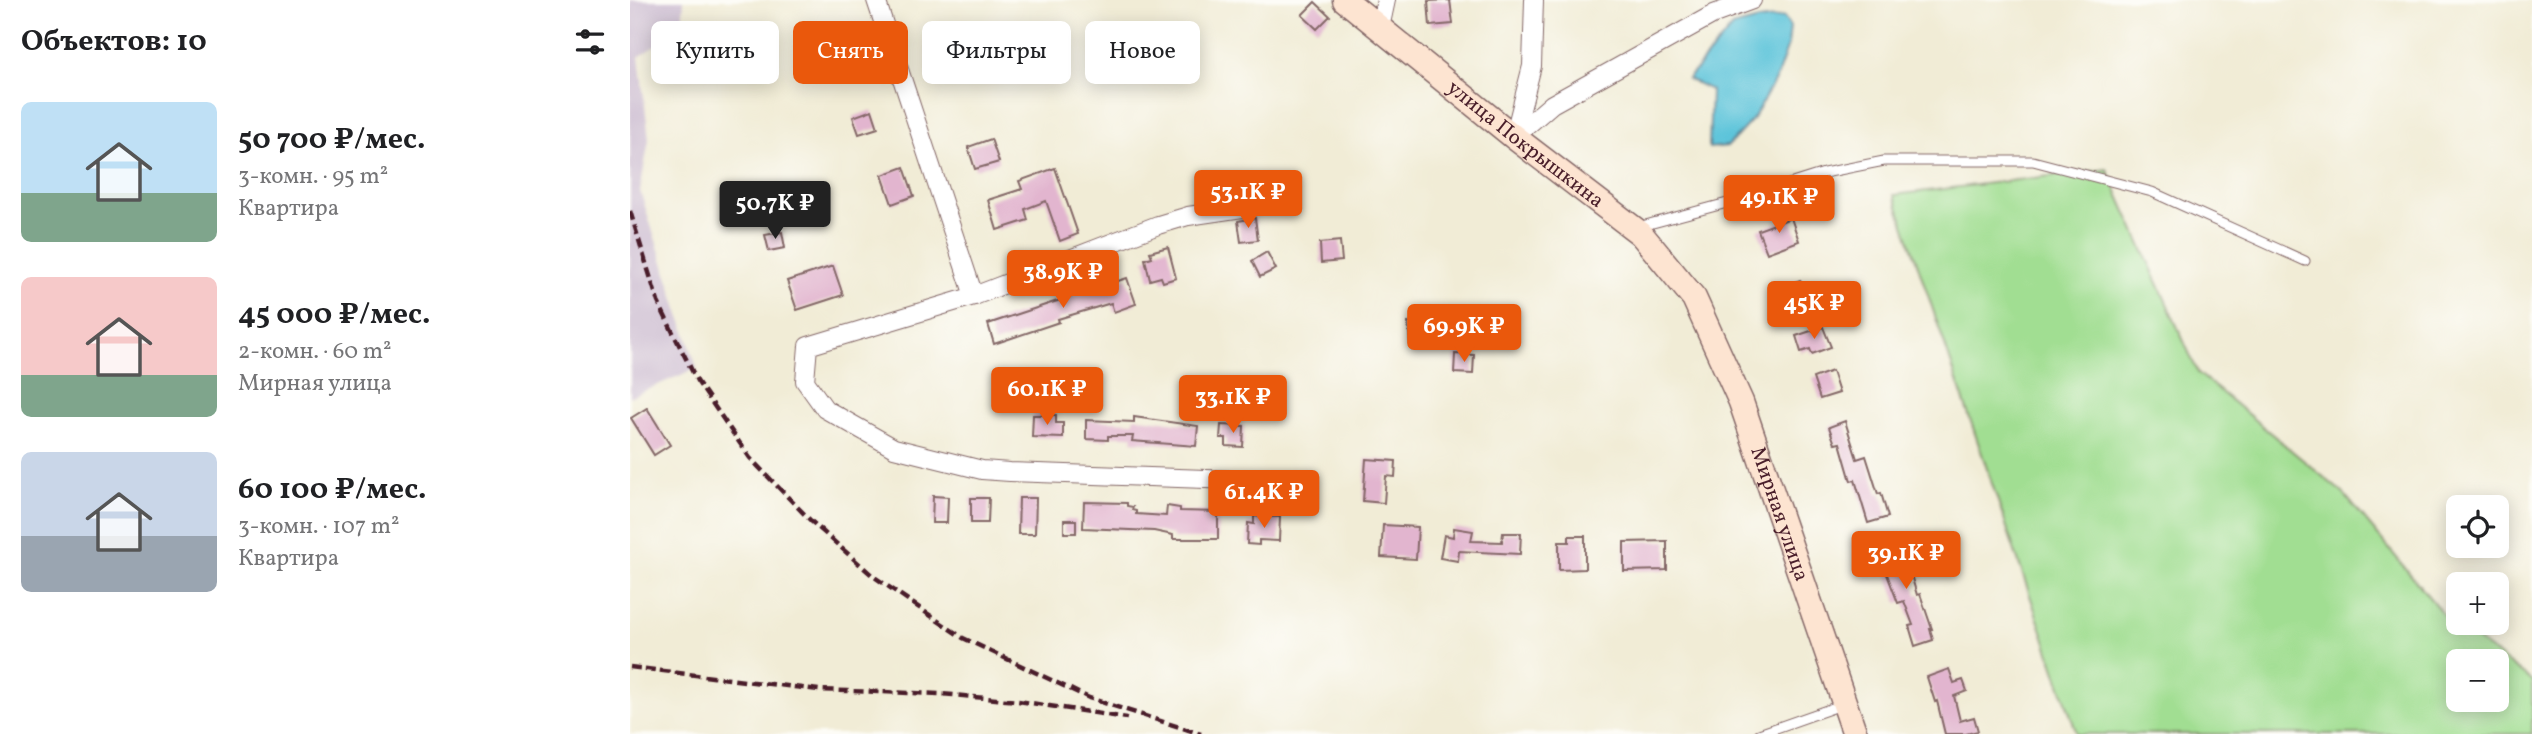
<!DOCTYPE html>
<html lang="ru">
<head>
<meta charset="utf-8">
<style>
  :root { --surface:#fff; --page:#f6f6f6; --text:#202124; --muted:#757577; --accent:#ea580c }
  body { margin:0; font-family:Vollkorn,serif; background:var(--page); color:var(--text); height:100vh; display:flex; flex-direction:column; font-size:26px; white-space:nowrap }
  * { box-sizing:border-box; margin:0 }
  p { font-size:23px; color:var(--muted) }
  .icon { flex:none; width:38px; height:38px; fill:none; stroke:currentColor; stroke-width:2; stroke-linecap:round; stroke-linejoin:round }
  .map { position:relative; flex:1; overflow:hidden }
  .side { display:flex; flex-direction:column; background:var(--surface); width:630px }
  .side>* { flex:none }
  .banner { position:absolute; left:21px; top:21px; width:665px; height:63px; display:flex; gap:14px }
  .fabs { position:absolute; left:1816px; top:495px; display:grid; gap:14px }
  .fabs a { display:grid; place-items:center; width:63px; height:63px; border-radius:10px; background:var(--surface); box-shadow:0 4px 18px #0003; font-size:35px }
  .price { position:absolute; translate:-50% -60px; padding:0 16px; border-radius:7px; background:var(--accent); color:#fff; font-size:23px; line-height:46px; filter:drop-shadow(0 2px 4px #0008) }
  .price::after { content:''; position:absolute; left:50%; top:42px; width:21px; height:16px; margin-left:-10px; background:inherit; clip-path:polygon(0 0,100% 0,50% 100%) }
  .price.selected { background:#222; color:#fff }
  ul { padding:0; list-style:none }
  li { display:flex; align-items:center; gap:21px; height:175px; padding:0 21px }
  li span { display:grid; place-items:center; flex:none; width:196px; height:140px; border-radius:10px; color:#555 }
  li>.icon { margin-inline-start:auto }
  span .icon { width:84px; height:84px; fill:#fffc; stroke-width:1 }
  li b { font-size:30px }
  h2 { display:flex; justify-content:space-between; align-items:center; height:84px; padding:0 21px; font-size:30px }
  .tag { padding:0 24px; border-radius:10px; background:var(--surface); box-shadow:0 4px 18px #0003; font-size:24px; line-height:63px }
  .tag.selected { background:var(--accent); color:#fff }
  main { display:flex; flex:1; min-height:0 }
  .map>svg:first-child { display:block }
  .industrial { fill:#cdbed2 }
  .green { fill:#a1de92; stroke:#767e5e; stroke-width:2; fill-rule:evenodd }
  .water { fill:#5dc4da; stroke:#547282; stroke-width:2 }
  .building { fill:#e2b5cf }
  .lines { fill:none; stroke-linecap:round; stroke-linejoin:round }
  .lane-casing { stroke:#846767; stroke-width:11 }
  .street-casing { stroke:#846767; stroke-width:20 }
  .secondary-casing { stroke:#846767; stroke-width:27 }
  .lane { stroke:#fff; stroke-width:9 }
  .street { stroke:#fff; stroke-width:18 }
  .secondary { stroke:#fde4d1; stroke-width:24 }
  .rail { stroke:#4a1f2b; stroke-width:4.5; stroke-dasharray:10 5; stroke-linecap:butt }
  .labels { text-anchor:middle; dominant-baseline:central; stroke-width:6; stroke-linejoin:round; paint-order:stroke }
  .street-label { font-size:21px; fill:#4a1f2b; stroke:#fdfcf7 }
</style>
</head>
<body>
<main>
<section class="side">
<h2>Объектов: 10<svg class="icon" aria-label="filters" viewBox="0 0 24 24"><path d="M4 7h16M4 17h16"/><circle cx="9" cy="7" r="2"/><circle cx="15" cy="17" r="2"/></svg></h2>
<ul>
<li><span style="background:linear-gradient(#bfe0f5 65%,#7fa58c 0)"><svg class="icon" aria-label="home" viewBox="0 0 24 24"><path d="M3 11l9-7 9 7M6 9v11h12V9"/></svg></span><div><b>50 700 ₽/мес.</b><p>3-комн. · 95 m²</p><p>Квартира</p></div></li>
<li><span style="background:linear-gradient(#f6c9c9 70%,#7fa58c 0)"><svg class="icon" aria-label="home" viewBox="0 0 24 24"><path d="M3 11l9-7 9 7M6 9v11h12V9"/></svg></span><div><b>45 000 ₽/мес.</b><p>2-комн. · 60 m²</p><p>Мирная улица</p></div></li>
<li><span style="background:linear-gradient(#c9d6e8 60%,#9aa5b1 0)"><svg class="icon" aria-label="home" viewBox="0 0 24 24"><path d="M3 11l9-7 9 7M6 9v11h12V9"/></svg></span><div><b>60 100 ₽/мес.</b><p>3-комн. · 107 m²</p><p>Квартира</p></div></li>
</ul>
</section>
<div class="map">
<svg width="1902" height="734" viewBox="0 0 1902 734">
  <rect width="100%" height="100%" fill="#fdfcf7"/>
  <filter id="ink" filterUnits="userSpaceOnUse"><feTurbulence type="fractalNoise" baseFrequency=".0143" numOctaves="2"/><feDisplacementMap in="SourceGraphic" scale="14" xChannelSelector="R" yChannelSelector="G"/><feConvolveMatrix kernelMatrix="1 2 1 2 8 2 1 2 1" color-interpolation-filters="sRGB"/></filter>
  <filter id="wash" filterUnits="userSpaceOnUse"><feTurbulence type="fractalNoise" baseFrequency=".00686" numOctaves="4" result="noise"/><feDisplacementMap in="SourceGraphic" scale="28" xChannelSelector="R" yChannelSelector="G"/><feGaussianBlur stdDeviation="1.57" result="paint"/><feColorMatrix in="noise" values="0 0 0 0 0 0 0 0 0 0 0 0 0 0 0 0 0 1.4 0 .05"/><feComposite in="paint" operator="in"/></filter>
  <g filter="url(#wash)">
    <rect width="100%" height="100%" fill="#f1ecd6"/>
    <polygon class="industrial" points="0,0 54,0 52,26 9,57 19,139 10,191 67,368 0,397"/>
    <path class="green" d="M1477,169L1568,373L1714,494L1813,614L1902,681V734H1447L1264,195ZM1829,662H1867V700H1829Z"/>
    <polygon class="water" points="1154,17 1160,27 1158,45 1147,76 1123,119 1098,146 1079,148 1081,90 1058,79 1102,27 1129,20"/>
    <g id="blocks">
      <g class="building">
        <polygon points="820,0 823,24 800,26 798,1"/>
        <polygon points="685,2 700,16 687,29 672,15"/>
        <polygon points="242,110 248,128 229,134 223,117"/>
        <polygon points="361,139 369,162 345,169 338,147"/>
        <polygon points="274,167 284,196 262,204 252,175"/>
        <polygon points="425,168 448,234 430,241 416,201 395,209 398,220 367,230 358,200 392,189 389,181"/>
        <polygon points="625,218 628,240 611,242 608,221"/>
        <polygon points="1161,218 1169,241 1137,253 1128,230"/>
        <polygon points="152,232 155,248 139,251 135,235"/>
        <polygon points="710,241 712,261 691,263 690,243"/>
        <polygon points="538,247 546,278 533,282 531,277 520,280 515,259 522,257 520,252"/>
        <polygon points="637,252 646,269 630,277 622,261"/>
        <polygon points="203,266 213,295 167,310 157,281"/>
        <polygon points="497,278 506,304 484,312 481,303 428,319 429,322 364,344 358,324"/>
        <polygon points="1170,280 1179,303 1160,310 1151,287"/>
        <polygon points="814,320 816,341 780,344 778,323"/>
        <polygon points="1193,327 1201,347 1182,354 1180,349 1171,352 1166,336"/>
        <polygon points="825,354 844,355 843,374 824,373"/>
        <polygon points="1202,371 1209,393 1190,399 1183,378"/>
        <polygon points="17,408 40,445 24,455 1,418"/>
        <polygon points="403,415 426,415 426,423 433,423 433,438 402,437"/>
        <polygon points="504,417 568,426 566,446 502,441 503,436 478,436 478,440 456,439 456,420 504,422"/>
        <polygon points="1215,421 1227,459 1236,456 1248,494 1251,493 1258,517 1238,523 1225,480 1221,481 1210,443 1205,444 1199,427"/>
        <polygon points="591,425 614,426 613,447 596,446 596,438 590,438"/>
        <polygon points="736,459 766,461 765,477 756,476 754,503 733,501"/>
        <polygon points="303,496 318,497 317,523 302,523"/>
        <polygon points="341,498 359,498 358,523 341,523"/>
        <polygon points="389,498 406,498 405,534 388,534"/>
        <polygon points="454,502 497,503 497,506 503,507 502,510 506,511 506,514 536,516 537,506 550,508 550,511 588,512 588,539 543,539 543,535 524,531 453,528"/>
        <polygon points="624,516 650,517 649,541 629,540 629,545 617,544 618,523 624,524"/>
        <rect x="434" y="520" width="12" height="13"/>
        <polygon points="753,525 788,527 786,559 751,557"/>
        <polygon points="824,528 843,531 841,541 872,542 873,533 891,533 890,554 829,551 828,561 810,558 814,535 823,537"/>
        <polygon points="939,536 955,536 955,569 929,570 929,542 939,542"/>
        <polygon points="1267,540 1278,565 1287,595 1290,594 1302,629 1300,629 1303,640 1285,646 1279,626 1283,625 1274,601 1268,603 1247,548"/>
        <polygon points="1037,541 1037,570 994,571 994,542"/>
        <polygon points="1319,669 1324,683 1333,680 1337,691 1324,696 1330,721 1344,717 1348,731 1336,734 1315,734 1307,701 1305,702 1297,677"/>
      </g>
    </g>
  </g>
  <g filter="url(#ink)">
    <use href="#blocks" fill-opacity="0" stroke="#846767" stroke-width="2"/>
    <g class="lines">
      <defs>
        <g id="lane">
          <polyline points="1008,227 1112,199 1194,173 1254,161 1403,161 1522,192 1675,261"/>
          <polyline points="1129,734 1214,704"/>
        </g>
        <g id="street">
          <polyline points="246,0 344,296"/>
          <polyline points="750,28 756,0"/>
          <polyline points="884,137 922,104 1084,14 1122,0"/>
          <polyline points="884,137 902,66 904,0"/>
          <polyline points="619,207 558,216 528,225 344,296 178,346 175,381 195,409 264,448 352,470 380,472 604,480 667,503"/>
        </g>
        <g id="secondary">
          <path id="s1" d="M715,0L884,137L1011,234L1064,298L1111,402L1225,734"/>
        </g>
      </defs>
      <use href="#lane" class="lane-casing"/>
      <use href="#street" class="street-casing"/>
      <use href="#secondary" class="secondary-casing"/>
      <use href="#lane" class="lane"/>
      <use href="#street" class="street"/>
      <use href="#secondary" class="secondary"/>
      <g class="rail">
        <polyline points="0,211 28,302 67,381 120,458 181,521 243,576 333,638 459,698 571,734"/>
        <polyline points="0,667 189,690 312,694 388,701 497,718"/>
      </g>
    </g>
  </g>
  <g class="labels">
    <g class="street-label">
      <text stroke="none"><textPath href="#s1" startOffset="231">улица Покрышкина</textPath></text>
      <text stroke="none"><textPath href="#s1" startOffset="693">Мирная улица</textPath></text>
    </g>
  </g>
</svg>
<div class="fabs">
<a><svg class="icon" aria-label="locate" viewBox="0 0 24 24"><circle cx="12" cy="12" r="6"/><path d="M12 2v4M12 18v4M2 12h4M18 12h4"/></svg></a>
<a>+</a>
<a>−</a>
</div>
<b class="price" style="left:618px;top:230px">53.1K ₽</b>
<b class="price" style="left:1149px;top:235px">49.1K ₽</b>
<b class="price selected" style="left:145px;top:241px">50.7K ₽</b>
<b class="price" style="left:433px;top:310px">38.9K ₽</b>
<b class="price" style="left:1184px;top:341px">45K ₽</b>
<b class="price" style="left:834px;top:364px">69.9K ₽</b>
<b class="price" style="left:417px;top:427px">60.1K ₽</b>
<b class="price" style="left:603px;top:435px">33.1K ₽</b>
<b class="price" style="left:634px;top:530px">61.4K ₽</b>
<b class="price" style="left:1276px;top:591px">39.1K ₽</b>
<div class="banner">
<a class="tag">Купить</a>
<a class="tag selected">Снять</a>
<a class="tag">Фильтры</a>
<a class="tag">Новое</a>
</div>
</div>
</main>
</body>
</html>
